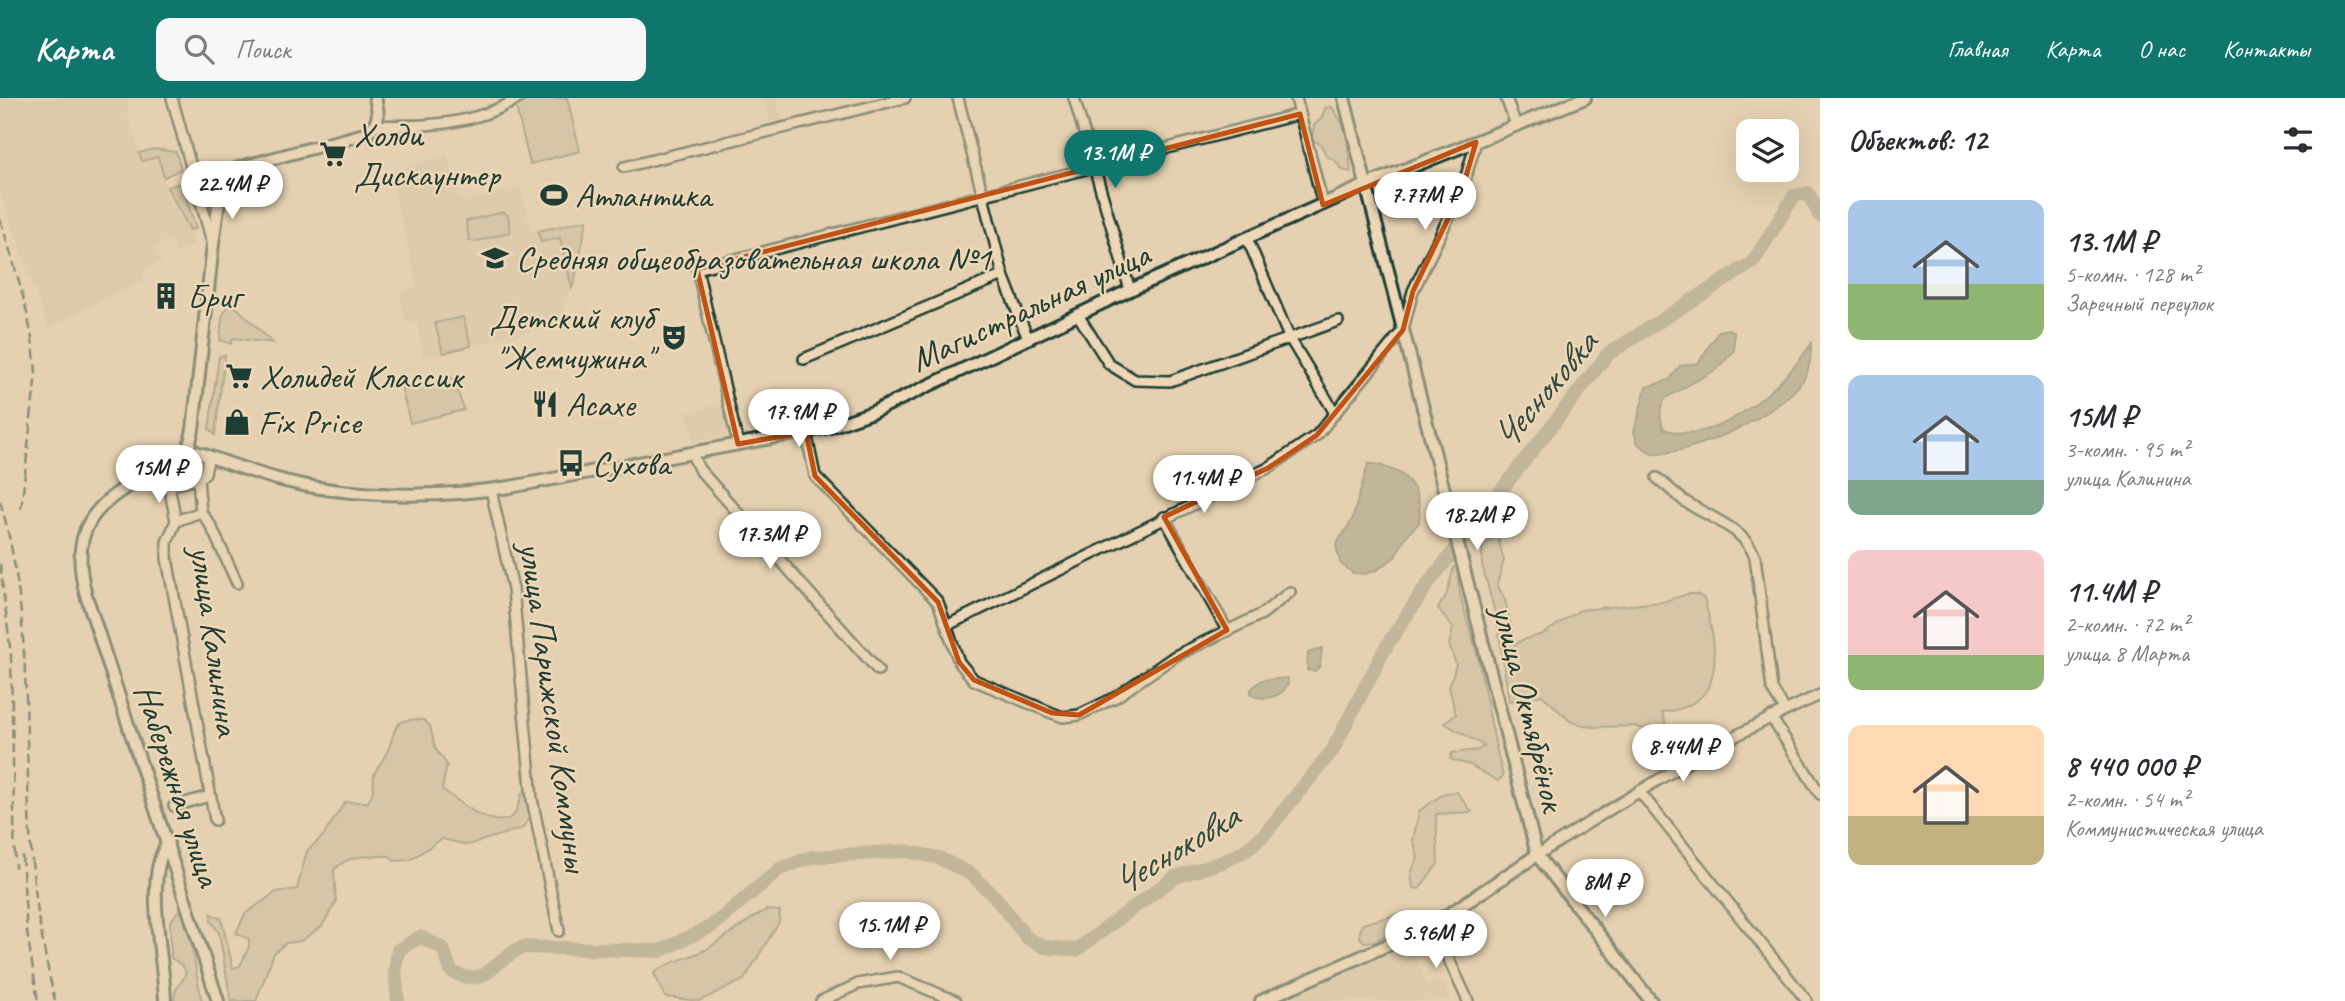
<!DOCTYPE html>
<html lang="ru">
<head>
<meta charset="utf-8">
<style>
  :root { --surface:#fff; --page:#f7f7f7; --text:#2b2b33; --muted:#7c7c81; --accent:#0f766e }
  body { margin:0; font-family:Caveat,sans-serif; background:var(--page); color:var(--text); height:100vh; display:flex; flex-direction:column; font-size:26px; white-space:nowrap }
  * { box-sizing:border-box; margin:0 }
  p { font-size:23px; color:var(--muted) }
  .icon { flex:none; width:38px; height:38px; fill:none; stroke:currentColor; stroke-width:2; stroke-linecap:round; stroke-linejoin:round }
  .map { position:relative; flex:1; overflow:hidden }
  .details { display:flex; flex-direction:column; background:var(--surface); width:525px }
  .details>* { flex:none }
  .fabs { position:absolute; left:1736px; top:21px; display:grid; gap:14px }
  .fabs a { display:grid; place-items:center; width:63px; height:63px; border-radius:14px; background:var(--surface); box-shadow:0 7px 28px #0002; font-size:35px }
  .price { position:absolute; translate:-50% -60px; padding:0 16px; border-radius:24px; background:#fff; color:#222; font-size:23px; line-height:46px; filter:drop-shadow(0 2px 4px #0008) }
  .price::after { content:''; position:absolute; left:50%; top:42px; width:21px; height:16px; margin-left:-10px; background:inherit; clip-path:polygon(0 0,100% 0,50% 100%) }
  .price.current { background:var(--accent); color:#fff }
  ul { padding:0; list-style:none }
  li { display:flex; align-items:center; gap:21px; height:175px; padding:0 28px }
  li span { display:grid; place-items:center; flex:none; width:196px; height:140px; border-radius:14px; color:#555 }
  li>.icon { margin-inline-start:auto }
  span .icon { width:84px; height:84px; fill:#fffc; stroke-width:1 }
  li b { font-size:30px }
  h2 { display:flex; justify-content:space-between; align-items:center; height:84px; padding:0 28px; font-size:30px }
  header { display:flex; align-items:center; gap:42px; box-sizing:border-box; height:98px; padding:0 35px; background:var(--accent); color:#fff }
  header strong { font-size:33px }
  nav { display:flex; gap:38px; margin-inline-start:auto; font-size:24px }
  .search { width:490px; height:63px; background:var(--page); display:flex; align-items:center; gap:18px; box-sizing:border-box; padding:0 24px; border-radius:14px; color:var(--muted); font-size:26px }
  main { display:flex; flex:1; min-height:0 }
  .map>svg:first-child { display:block }
  .built { fill:#d4c4a6 }
  .green { fill:#c4b89c; stroke:#727a68; stroke-width:2 }
  .water { fill:#97967f; stroke:#677261; stroke-width:2 }
  .lines { fill:none; stroke-linecap:round; stroke-linejoin:round }
  .river { stroke:#97967f; stroke-width:14 }
  .minor-casing { stroke:#1f3d34; stroke-width:14 }
  .tertiary-casing { stroke:#1f3d34; stroke-width:16 }
  .minor { stroke:#edd7b6; stroke-width:9 }
  .tertiary { stroke:#edd7b6; stroke-width:10 }
  .rail { stroke:#1f3d34; stroke-width:2.5; stroke-dasharray:10 5; stroke-linecap:butt }
  .marked { fill:none; stroke:#c05314; stroke-width:5; stroke-linejoin:round }
  .labels { text-anchor:middle; dominant-baseline:central; stroke-width:5; stroke-linejoin:round; paint-order:stroke }
  .poi-label { font-size:35px; fill:#1f3d34; stroke:#edd7b6; text-anchor:start }
  .street-label { font-size:35px; fill:#1f3d34; stroke:#edd7b6 }
  .water-label { font-size:37px; font-style:italic; fill:#314a3f; stroke:#edd7b6 }
</style>
</head>
<body>
<header>
<strong>Карта</strong>
<div class="search"><svg class="icon" aria-label="search" viewBox="0 0 24 24"><circle cx="10" cy="10" r="6"/><path d="M15 15l6 6"/></svg>Поиск</div>
<nav><a>Главная</a><a>Карта</a><a>О нас</a><a>Контакты</a></nav>
</header>
<main>
<div class="map">
<svg width="1820" height="903" viewBox="0 0 1820 903">
  <rect width="100%" height="100%" fill="#e5d1b1"/>
  <filter id="ink" filterUnits="userSpaceOnUse"><feTurbulence type="fractalNoise" baseFrequency=".0143" numOctaves="2"/><feDisplacementMap in="SourceGraphic" scale="14" xChannelSelector="R" yChannelSelector="G"/><feConvolveMatrix kernelMatrix="1 2 1 2 8 2 1 2 1" color-interpolation-filters="sRGB"/></filter>
  <g filter="url(#ink)">
    <g class="built">
      <polygon points="0,0 129,0 127,15 141,62 158,59 170,98 190,132 195,148 177,156 170,141 155,148 162,163 141,175 144,182 48,230 0,93"/>
      <polygon points="764,0 776,0 783,26 771,29"/>
      <polygon points="447,56 461,104 520,89 532,134 587,122 574,186 557,228 423,260 417,223 406,225 399,195 417,188 390,74"/>
      <polygon points="720,306 729,336 695,345 686,315"/>
      <polygon points="1412,847 1427,887 1444,882 1451,903 1288,903 1296,899 1294,894"/>
    </g>
    <g class="green">
      <polygon points="530,0 567,0 580,53 530,66 516,9"/>
      <polygon points="1332,9 1346,31 1351,74 1342,72 1334,61 1327,59 1321,47 1312,41 1314,27 1322,20 1325,10"/>
      <polygon points="154,51 176,54 181,71 164,79 158,59 142,63 139,55"/>
      <polygon points="201,80 215,84 208,117 198,84"/>
      <polygon points="181,85 196,130 190,132 167,89"/>
      <polygon points="503,114 508,117 510,134 474,144 469,142 466,123"/>
      <polygon points="587,122 574,186 572,190 560,140 541,144 538,133"/>
      <polygon points="230,203 273,245 233,240 231,246 220,242 222,220"/>
      <polygon points="463,219 471,248 443,255 435,225"/>
      <polygon points="225,257 215,337 209,331 219,258"/>
      <polygon points="443,278 453,280 464,312 410,325 401,288"/>
      <path d="M1497,437L1504,462L1497,486L1505,502L1515,547L1522,542L1543,536L1580,512L1662,504L1688,496H1697L1704,500C1717,548 1730,609 1662,614L1672,644H1665L1651,633L1634,628L1592,629L1571,624L1542,597L1509,603L1497,522L1482,467V449Z"/>
      <path d="M1454,469H1457C1459,477 1458,483 1459,491C1463,515 1474,539 1479,564C1487,603 1493,640 1503,678L1498,683L1470,667L1450,661L1452,655L1478,652L1484,648L1444,625L1456,616L1449,590L1456,566L1449,547L1453,530L1438,510L1446,498Z"/>
      <path d="M424,622L430,628L435,650L447,667L442,691C455,701 498,737 514,716C518,711 520,701 522,695L529,696L530,719L523,730L468,747L442,741L410,762L394,763L390,758C370,758 348,756 334,772L336,804L322,828L301,843L286,845L274,855L256,903H231L219,835L211,823V816L221,820L233,870L240,868L249,849V841L236,835L245,816L276,794L297,791L307,753L323,738L345,704H368C374,696 373,687 374,677C376,670 382,665 385,658C398,635 388,618 424,622Z"/>
      <polygon points="1457,694 1472,714 1436,716 1438,766 1419,791 1413,790 1411,775 1418,759 1413,743 1419,713 1445,695"/>
      <path d="M179,812L185,816C193,844 195,874 202,903H174C173,881 202,878 171,860L170,824Z"/>
      <path d="M766,812L780,813L779,824L744,882L699,903L665,899L654,875C667,864 689,860 705,852C726,840 744,824 766,812Z"/>
      <path d="M1399,816L1407,819L1408,826C1400,836 1386,834 1377,843L1364,844L1359,838L1362,826Z"/>
    </g>
    <g class="water">
      <path d="M1728,231L1734,234V253L1717,271L1666,300C1659,309 1659,321 1664,331C1718,351 1785,286 1811,246C1811,260 1810,271 1803,282C1779,318 1693,356 1652,356L1638,346L1634,334L1646,289L1669,282L1680,268L1698,265L1719,233Z"/>
      <path d="M1368,366C1377,365 1382,368 1390,371C1414,379 1422,401 1419,425L1407,437L1395,459L1377,472L1365,476L1353,475L1340,465L1336,447L1352,422Z"/>
      <polygon points="1322,550 1320,568 1315,573 1307,572 1308,555"/>
      <path d="M1288,580C1290,597 1265,605 1251,597V591L1262,582Z"/>
    </g>
    <g class="lines">
      <path class="river" d="M398,903L395,873L398,852L420,839L443,850L451,873C488,894 493,859 524,849L660,853L712,828L780,771L812,759L906,753L939,760L971,776L995,799L1027,840L1044,849L1076,852L1175,779L1223,764L1246,752L1263,738L1332,653L1387,547L1427,487L1608,256L1753,164L1794,98L1808,95L1820,118"/>
      <defs>
        <g id="minor">
          <polyline points="172,0 212,144"/>
          <polyline points="958,0 1003,177 1028,241"/>
          <polyline points="1074,0 1130,192"/>
          <polyline points="1296,0 1323,107"/>
          <polyline points="1506,0 1516,27"/>
          <path d="M376,27C427,29 474,27 519,0"/>
          <polyline points="624,69 905,0"/>
          <polyline points="192,76 228,75"/>
          <polyline points="1247,140 1289,239 1335,315"/>
          <polyline points="1078,217 1109,266 1135,282 1170,283 1338,223"/>
          <polyline points="804,261 1003,177"/>
          <polyline points="806,334 815,378 938,504 959,564 974,582 1052,615 1063,619 1079,617 1116,599 1175,558 1262,516 1290,494"/>
          <polyline points="738,346 697,171 1300,16"/>
          <polyline points="692,356 699,371 878,572"/>
          <polyline points="209,358 205,375 198,381 201,414 211,428 237,485"/>
          <polyline points="165,368 176,423"/>
          <path d="M1657,380C1666,387 1674,395 1683,402C1708,420 1743,428 1755,459L1772,591L1785,612"/>
          <polyline points="172,387 198,381"/>
          <polyline points="491,392 513,491 532,701 559,833"/>
          <polyline points="201,414 176,423 167,444 167,460 215,722"/>
          <polyline points="1164,419 1227,532"/>
          <polyline points="948,527 1268,370 1317,337 1403,232 1413,193 1462,92 1476,44"/>
          <polyline points="1771,619 1820,696"/>
          <polyline points="1639,693 1807,903"/>
          <polyline points="174,708 210,698"/>
          <path d="M1537,757C1628,700 1721,640 1820,597"/>
          <polyline points="1433,827 1468,903"/>
          <polyline points="821,903 858,886 898,879 956,903"/>
        </g>
        <g id="tertiary">
          <polyline points="1344,0 1537,757 1651,903"/>
          <path d="M188,351C220,362 252,375 285,383C353,400 440,400 510,389L830,329L873,314L1130,192L1366,87L1585,0"/>
          <path d="M165,903C164,860 143,779 168,745"/>
          <path d="M218,903L86,497C68,432 94,404 150,376C162,370 179,364 187,353C190,347 191,338 193,332L213,146L220,95L228,75L241,69L368,35C380,23 379,16 375,0"/>
          <polyline points="1261,903 1433,827 1537,757"/>
        </g>
      </defs>
      <use href="#minor" class="minor-casing"/>
      <use href="#tertiary" class="tertiary-casing"/>
      <use href="#minor" class="minor"/>
      <use href="#tertiary" class="tertiary"/>
      <g class="rail">
        <path d="M0,121C16,172 32,221 36,275L21,412"/>
        <path d="M0,403C32,512 24,623 30,735C33,792 42,847 55,903"/>
        <polyline points="0,466 11,557 15,770"/>
        <polyline points="22,757 27,834 38,903"/>
      </g>
    </g>
  </g>
  <path d="M0 0H1820V903H0ZM1300,16L1323,107L1476,44L1462,92L1413,193L1403,232L1317,337L1268,370L1164,419L1227,532L1079,617L1052,615L974,582L959,564L938,504L815,378L806,334L738,346L697,171Z" fill="#e5d1b1" fill-opacity=".55" fill-rule="evenodd"/>
  <path class="marked" d="M1300,16L1323,107L1476,44L1462,92L1413,193L1403,232L1317,337L1268,370L1164,419L1227,532L1079,617L1052,615L974,582L959,564L938,504L815,378L806,334L738,346L697,171Z"/>
  <defs>
    <symbol id="supermarket-bare" viewBox="-9 -9 18 18"><path d="M-6-5.5h2.5l.6 2H6L4.5 2H-2.5L-4.4-4H-6ZM-1.5 3.2a1.3 1.3 0 1 0 .1 0ZM3 3.2a1.3 1.3 0 1 0 .1 0Z" fill="#1f3d34" stroke="#edd7b6" stroke-width="2.5" paint-order="stroke"/></symbol>
    <symbol id="stadium-bare" viewBox="-9 -9 18 18"><path d="M0-5a6.5 5 0 1 0 0 10a6.5 5 0 1 0 0-10ZM-3.5-1.8h7v3.6h-7Z" fill="#1f3d34" stroke="#edd7b6" stroke-width="2.5" paint-order="stroke"/></symbol>
    <symbol id="school-bare" viewBox="-9 -9 18 18"><path d="M0-5L7-2L0 1L-7-2ZM-4 1L0 2.5L4 1V4Q0 6-4 4Z" fill="#1f3d34" stroke="#edd7b6" stroke-width="2.5" paint-order="stroke"/></symbol>
    <symbol id="building-bare" viewBox="-9 -9 18 18"><path d="M-4-6H4V6H1V3H-1V6H-4ZM-2.5-4.3h1.7v1.8h-1.7ZM.8-4.3h1.7v1.8H.8ZM-2.5-1h1.7V.8h-1.7ZM.8-1h1.7V.8H.8Z" fill="#1f3d34" stroke="#edd7b6" stroke-width="2.5" paint-order="stroke"/></symbol>
    <symbol id="theatre-bare" viewBox="-9 -9 18 18"><path d="M-5-5.5Q0-4 5-5.5V0Q5 5 0 6Q-5 5-5 0ZM-3.3-2.5H-1v1.5H-3.3ZM1-2.5H3.3v1.5H1ZM-2.8 1Q0 5.5 2.8 1Z" fill="#1f3d34" stroke="#edd7b6" stroke-width="2.5" paint-order="stroke"/></symbol>
    <symbol id="restaurant-bare" viewBox="-9 -9 18 18"><path d="M-5-6h1v4h1v-4h1v4h1v-4h1v5L-1.5 .5V6h-2V.5L-5-1ZM5-6V6H3V1.5H1.5Q1.5-4 5-6Z" fill="#1f3d34" stroke="#edd7b6" stroke-width="2.5" paint-order="stroke"/></symbol>
    <symbol id="shop-bare" viewBox="-9 -9 18 18"><path d="M-5-2.5h2.3a2.7 3.5 0 0 1 5.4 0H5L5.5 6h-11ZM-1.5-2.5h3a1.5 2.3 0 0 0-3 0Z" fill="#1f3d34" stroke="#edd7b6" stroke-width="2.5" paint-order="stroke"/></symbol>
    <symbol id="bus-bare" viewBox="-9 -9 18 18"><path d="M-5-6H5V4H4V6H2V4H-2V6H-4V4H-5ZM-3.5-4V0h7V-4ZM-3.5 1.2v1.5H-2V1.2ZM2 1.2v1.5H3.5V1.2Z" fill="#1f3d34" stroke="#edd7b6" stroke-width="2.5" paint-order="stroke"/></symbol>
  </defs>
  <g fill-rule="evenodd">
    <use href="#supermarket-bare" x="314" y="37" width="38" height="38"/>
    <use href="#stadium-bare" x="535" y="78" width="38" height="38"/>
    <use href="#school-bare" x="476" y="141" width="38" height="38"/>
    <use href="#building-bare" x="147" y="179" width="38" height="38"/>
    <use href="#theatre-bare" x="655" y="220" width="38" height="38"/>
    <use href="#supermarket-bare" x="220" y="259" width="38" height="38"/>
    <use href="#restaurant-bare" x="526" y="287" width="38" height="38"/>
    <use href="#shop-bare" x="218" y="305" width="38" height="38"/>
    <use href="#bus-bare" x="552" y="346" width="38" height="38"/>
  </g>
  <g class="labels">
    <g class="poi-label">
      <text x="354" y="36">Холди<tspan x="354" dy="40">Дискаунтер</tspan></text>
      <text x="575" y="97">Атлантика</text>
      <text x="516" y="160">Средняя общеобразовательная школа №1</text>
      <text x="187" y="198">Бриг</text>
      <text x="653" y="219" text-anchor="end">Детский клуб<tspan x="653" dy="40">"Жемчужина"</tspan></text>
      <text x="260" y="278">Холидей Классик</text>
      <text x="566" y="306">Асахе</text>
      <text x="258" y="324">Fix Price</text>
      <text x="592" y="365">Сухова</text>
    </g>
    <g class="street-label">
      <text transform="translate(1030 209) rotate(-25)">Магистральная улица</text>
      <text transform="translate(215 543) rotate(82)">улица Калинина</text>
      <text transform="translate(554 609) rotate(82)">улица Парижской Коммуны</text>
      <text transform="translate(1529 610) rotate(76)">улица Октябрёнок</text>
      <text transform="translate(178 687) rotate(72)">Набережная улица</text>
    </g>
    <g class="water-label">
      <text transform="translate(1544 292) rotate(-50)">Чесноковка</text>
      <text transform="translate(1175 751) rotate(-31)">Чесноковка</text>
    </g>
  </g>
</svg>
<div class="fabs">
<a><svg class="icon" aria-label="layers" viewBox="0 0 24 24"><path d="M12 4l9 5-9 5-9-5zM3 14l9 5 9-5"/></svg></a>
</div>
<b class="price current" style="left:1115px;top:92px">13.1M ₽</b>
<b class="price" style="left:232px;top:123px">22.4M ₽</b>
<b class="price" style="left:1425px;top:134px">7.77M ₽</b>
<b class="price" style="left:799px;top:351px">17.9M ₽</b>
<b class="price" style="left:159px;top:407px">15M ₽</b>
<b class="price" style="left:1204px;top:417px">11.4M ₽</b>
<b class="price" style="left:1477px;top:454px">18.2M ₽</b>
<b class="price" style="left:770px;top:473px">17.3M ₽</b>
<b class="price" style="left:1683px;top:686px">8.44M ₽</b>
<b class="price" style="left:1605px;top:821px">8M ₽</b>
<b class="price" style="left:890px;top:864px">15.1M ₽</b>
<b class="price" style="left:1436px;top:872px">5.96M ₽</b>
</div>
<section class="details">
<h2>Объектов: 12<svg class="icon" aria-label="filters" viewBox="0 0 24 24"><path d="M4 7h16M4 17h16"/><circle cx="9" cy="7" r="2"/><circle cx="15" cy="17" r="2"/></svg></h2>
<ul>
<li><span style="background:linear-gradient(#a9c7e8 60%,#8fb573 0)"><svg class="icon" aria-label="home" viewBox="0 0 24 24"><path d="M3 11l9-7 9 7M6 9v11h12V9"/></svg></span><div><b>13.1M ₽</b><p>5-комн. · 128 m²</p><p>Заречный переулок</p></div></li>
<li><span style="background:linear-gradient(#a9c7e8 75%,#7fa58c 0)"><svg class="icon" aria-label="home" viewBox="0 0 24 24"><path d="M3 11l9-7 9 7M6 9v11h12V9"/></svg></span><div><b>15M ₽</b><p>3-комн. · 95 m²</p><p>улица Калинина</p></div></li>
<li><span style="background:linear-gradient(#f6c9c9 75%,#8fb573 0)"><svg class="icon" aria-label="home" viewBox="0 0 24 24"><path d="M3 11l9-7 9 7M6 9v11h12V9"/></svg></span><div><b>11.4M ₽</b><p>2-комн. · 72 m²</p><p>улица 8 Марта</p></div></li>
<li><span style="background:linear-gradient(#ffd9b3 65%,#c2b280 0)"><svg class="icon" aria-label="home" viewBox="0 0 24 24"><path d="M3 11l9-7 9 7M6 9v11h12V9"/></svg></span><div><b>8 440 000 ₽</b><p>2-комн. · 54 m²</p><p>Коммунистическая улица</p></div></li>
</ul>
</section>
</main>
</body>
</html>
